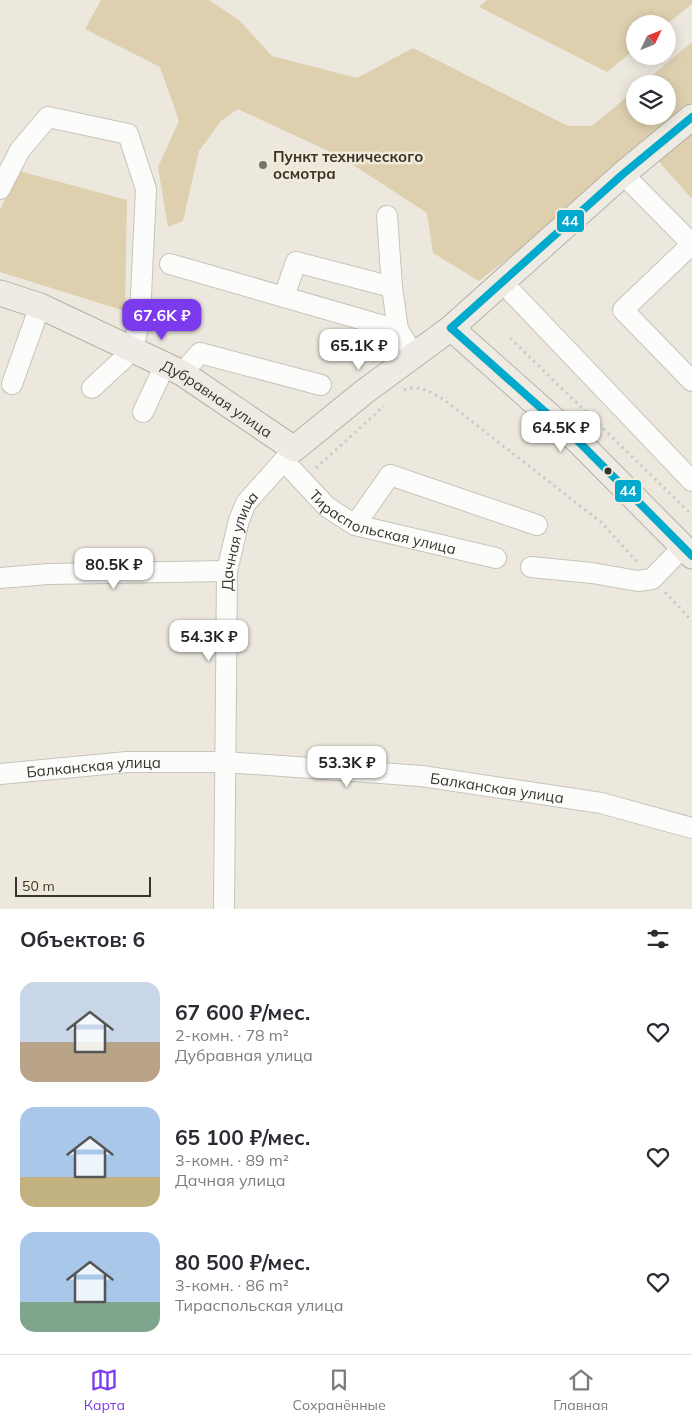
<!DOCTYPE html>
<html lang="ru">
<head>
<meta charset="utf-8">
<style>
  :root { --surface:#fff; --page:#f2f2f3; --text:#2b2b33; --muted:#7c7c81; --line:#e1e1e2; --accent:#7c3aed }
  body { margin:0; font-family:Mulish,sans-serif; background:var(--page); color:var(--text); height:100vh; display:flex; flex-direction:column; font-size:19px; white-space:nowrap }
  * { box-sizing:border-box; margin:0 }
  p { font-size:16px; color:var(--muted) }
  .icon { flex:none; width:28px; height:28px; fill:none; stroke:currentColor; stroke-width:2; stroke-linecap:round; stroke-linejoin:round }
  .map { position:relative; height:909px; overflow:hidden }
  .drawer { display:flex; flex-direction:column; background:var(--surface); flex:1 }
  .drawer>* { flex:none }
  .needle { width:32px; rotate:47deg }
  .buttons { position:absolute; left:626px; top:15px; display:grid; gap:10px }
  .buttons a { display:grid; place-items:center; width:50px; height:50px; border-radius:50%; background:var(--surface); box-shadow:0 2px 12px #0003; font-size:25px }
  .scale { position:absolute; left:15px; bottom:12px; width:136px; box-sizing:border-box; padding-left:5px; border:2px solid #36342d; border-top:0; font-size:14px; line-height:18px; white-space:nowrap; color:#36342d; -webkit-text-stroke:4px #f2ead8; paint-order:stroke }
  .price { position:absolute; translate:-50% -42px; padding:0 11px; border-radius:10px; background:#fff; color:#222; font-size:16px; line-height:32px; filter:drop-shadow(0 1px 2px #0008) }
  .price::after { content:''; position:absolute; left:50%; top:30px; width:15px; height:11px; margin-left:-8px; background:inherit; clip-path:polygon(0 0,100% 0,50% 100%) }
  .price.current { background:var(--accent); color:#fff }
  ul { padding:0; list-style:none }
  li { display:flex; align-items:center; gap:15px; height:125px; padding:0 20px }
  li span { display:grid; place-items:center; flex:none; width:140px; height:100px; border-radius:15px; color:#555 }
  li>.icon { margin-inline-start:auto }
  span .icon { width:60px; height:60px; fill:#fffc; stroke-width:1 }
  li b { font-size:21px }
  h2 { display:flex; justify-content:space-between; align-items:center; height:60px; padding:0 20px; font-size:21px }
  .dock { display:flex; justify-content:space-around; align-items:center; height:70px; border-top:1px solid var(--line); background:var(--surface); font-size:14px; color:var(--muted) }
  .dock a { display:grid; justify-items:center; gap:2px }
  .dock .current { color:var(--accent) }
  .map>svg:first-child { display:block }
  .green { fill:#ded0af }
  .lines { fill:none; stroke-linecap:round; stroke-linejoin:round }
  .minor-casing { stroke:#c6c4bc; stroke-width:22 }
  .major-casing { stroke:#b6b0a3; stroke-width:27 }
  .path { stroke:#cccbc8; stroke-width:3; stroke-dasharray:2.5 4; stroke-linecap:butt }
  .minor { stroke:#fcfcfa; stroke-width:20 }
  .major { stroke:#eeebe5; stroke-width:25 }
  .bus-1-casing { stroke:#f2ead8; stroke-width:11 }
  .bus-1 { stroke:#00a9ce; stroke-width:8 }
  .poi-dot { fill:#76736b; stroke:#f2ead8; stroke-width:2 }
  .bus-dot { fill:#36342d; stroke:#f2ead8; stroke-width:2 }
  .labels { text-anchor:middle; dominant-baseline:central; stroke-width:5; stroke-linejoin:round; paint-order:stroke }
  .poi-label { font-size:15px; font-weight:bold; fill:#36342d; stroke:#f2ead8; text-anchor:start }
  .street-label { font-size:15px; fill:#36342d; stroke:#f2ead8 }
  .line-badge { stroke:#f2ead8; stroke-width:2 }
  .badge-label { font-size:14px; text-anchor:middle; font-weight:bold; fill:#fff }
</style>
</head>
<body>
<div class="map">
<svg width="692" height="909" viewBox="0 0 692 909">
  <rect width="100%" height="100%" fill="#ece8de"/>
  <g class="green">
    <polygon points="101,0 209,0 239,20 272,56 357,78 413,48 568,126 592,126 635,90 635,116 668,116 668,84 642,84 692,42 692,115 479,281 433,253 427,213 341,157 238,109 221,121 199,151 183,221 168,227 158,167 179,121 160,67 85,29"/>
    <polygon points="487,0 692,0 692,4 667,24 635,24 635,49 607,72 479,7"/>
    <polygon points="692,128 692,199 654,156"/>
    <polygon points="19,171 127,200 125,311 0,272 0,210"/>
  </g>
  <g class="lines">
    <defs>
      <g id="minor">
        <polyline points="623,174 692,244 623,310 692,381"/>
        <polyline points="0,189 20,150 48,117 128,134 146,189 140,317 133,350 92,388"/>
        <polyline points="387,216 392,287 398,330 414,355"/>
        <polyline points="170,264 398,330"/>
        <polyline points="503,283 692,481"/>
        <polyline points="284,297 296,262 392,287"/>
        <polyline points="182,373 200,353 321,385"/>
        <polyline points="12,384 40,306"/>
        <polyline points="143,412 165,365"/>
        <path id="s1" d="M284,461L327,507L355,525L496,558"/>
        <polyline points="355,525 390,475 537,525"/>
        <polyline points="531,567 592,573 638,581 652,579 683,547"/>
        <polyline points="0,578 48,574 227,571"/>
        <path id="s2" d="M0,774L127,762H225L422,776L601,803L692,828"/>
        <path id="s3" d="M224,909L227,571L239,520L246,503L294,449"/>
      </g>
      <g id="major">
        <path id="s4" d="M0,293L40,306L182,373L294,449L364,392L451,328L623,174L692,117"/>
        <polyline points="451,328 579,442 692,556"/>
      </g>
    </defs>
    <use href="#minor" class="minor-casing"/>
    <use href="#major" class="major-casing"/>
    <g class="path">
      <polyline points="510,338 692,515"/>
      <path d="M404,390C419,384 430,392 443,399L602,523L637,562"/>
      <polyline points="316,468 384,406"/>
      <polyline points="665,592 692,621"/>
    </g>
    <use href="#minor" class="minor"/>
    <use href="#major" class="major"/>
    <defs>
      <g id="bus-1">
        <polyline points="451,328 579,442 692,556"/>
        <polyline points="451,328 623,174 692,117"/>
      </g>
    </defs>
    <use href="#bus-1" class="bus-1-casing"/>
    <use href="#bus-1" class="bus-1"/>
  </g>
  <circle class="poi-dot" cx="263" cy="165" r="5"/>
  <circle class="bus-dot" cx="608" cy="471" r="4.5"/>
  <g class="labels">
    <g class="poi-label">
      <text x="273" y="156">Пункт технического<tspan x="273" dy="17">осмотра</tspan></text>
    </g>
    <g class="street-label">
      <text stroke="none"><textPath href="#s4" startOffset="242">Дубравная улица</textPath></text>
      <text stroke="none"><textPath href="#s1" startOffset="121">Тираспольская улица</textPath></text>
      <text stroke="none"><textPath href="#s3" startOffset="370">Дачная улица</textPath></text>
      <text stroke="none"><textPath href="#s2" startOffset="94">Балканская улица</textPath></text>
      <text stroke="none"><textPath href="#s2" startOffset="499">Балканская улица</textPath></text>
    </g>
  </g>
  <g class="line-badge">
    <rect x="556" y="209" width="29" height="24" rx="5" fill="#00a9ce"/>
    <rect x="614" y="479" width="28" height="24" rx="5" fill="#00a9ce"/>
  </g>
  <g class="badge-label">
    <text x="570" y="226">44</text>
    <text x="628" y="496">44</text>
  </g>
</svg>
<div class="buttons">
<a><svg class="needle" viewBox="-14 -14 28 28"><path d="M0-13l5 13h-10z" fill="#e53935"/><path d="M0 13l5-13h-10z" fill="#7c7c81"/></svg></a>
<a><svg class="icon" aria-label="layers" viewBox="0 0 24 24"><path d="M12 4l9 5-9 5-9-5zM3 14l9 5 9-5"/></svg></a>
</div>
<div class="scale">50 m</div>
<b class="price current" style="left:162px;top:341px">67.6K ₽</b>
<b class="price" style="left:359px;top:371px">65.1K ₽</b>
<b class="price" style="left:561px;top:453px">64.5K ₽</b>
<b class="price" style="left:114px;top:590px">80.5K ₽</b>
<b class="price" style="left:209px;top:662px">54.3K ₽</b>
<b class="price" style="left:347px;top:788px">53.3K ₽</b>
</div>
<section class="drawer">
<h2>Объектов: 6<svg class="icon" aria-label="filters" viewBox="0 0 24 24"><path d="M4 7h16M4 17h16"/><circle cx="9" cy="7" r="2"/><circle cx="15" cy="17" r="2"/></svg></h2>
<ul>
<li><span style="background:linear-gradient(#c9d6e8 60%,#b9a48a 0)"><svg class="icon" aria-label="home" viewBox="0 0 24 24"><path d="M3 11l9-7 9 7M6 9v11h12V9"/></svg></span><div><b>67 600 ₽/мес.</b><p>2-комн. · 78 m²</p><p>Дубравная улица</p></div><svg class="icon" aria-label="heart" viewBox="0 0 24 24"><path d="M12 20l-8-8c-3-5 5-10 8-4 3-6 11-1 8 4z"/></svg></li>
<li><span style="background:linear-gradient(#a9c7e8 70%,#c2b280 0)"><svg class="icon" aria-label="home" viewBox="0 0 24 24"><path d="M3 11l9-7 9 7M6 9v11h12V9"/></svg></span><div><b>65 100 ₽/мес.</b><p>3-комн. · 89 m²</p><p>Дачная улица</p></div><svg class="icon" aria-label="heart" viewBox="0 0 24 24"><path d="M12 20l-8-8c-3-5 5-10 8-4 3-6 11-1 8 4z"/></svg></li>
<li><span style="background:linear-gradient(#a9c7e8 70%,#7fa58c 0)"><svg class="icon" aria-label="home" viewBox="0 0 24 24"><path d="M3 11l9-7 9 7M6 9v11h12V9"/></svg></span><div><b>80 500 ₽/мес.</b><p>3-комн. · 86 m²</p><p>Тираспольская улица</p></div><svg class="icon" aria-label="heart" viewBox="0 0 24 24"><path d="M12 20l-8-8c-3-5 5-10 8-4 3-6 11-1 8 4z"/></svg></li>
</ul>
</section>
<nav class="dock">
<a class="current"><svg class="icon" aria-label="map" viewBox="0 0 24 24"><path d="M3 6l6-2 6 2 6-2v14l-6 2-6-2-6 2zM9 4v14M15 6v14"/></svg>Карта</a>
<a><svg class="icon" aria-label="saved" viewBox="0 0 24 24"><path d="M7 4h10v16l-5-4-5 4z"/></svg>Сохранённые</a>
<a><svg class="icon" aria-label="home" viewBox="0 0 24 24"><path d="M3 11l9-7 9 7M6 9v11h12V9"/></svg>Главная</a>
</nav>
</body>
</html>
